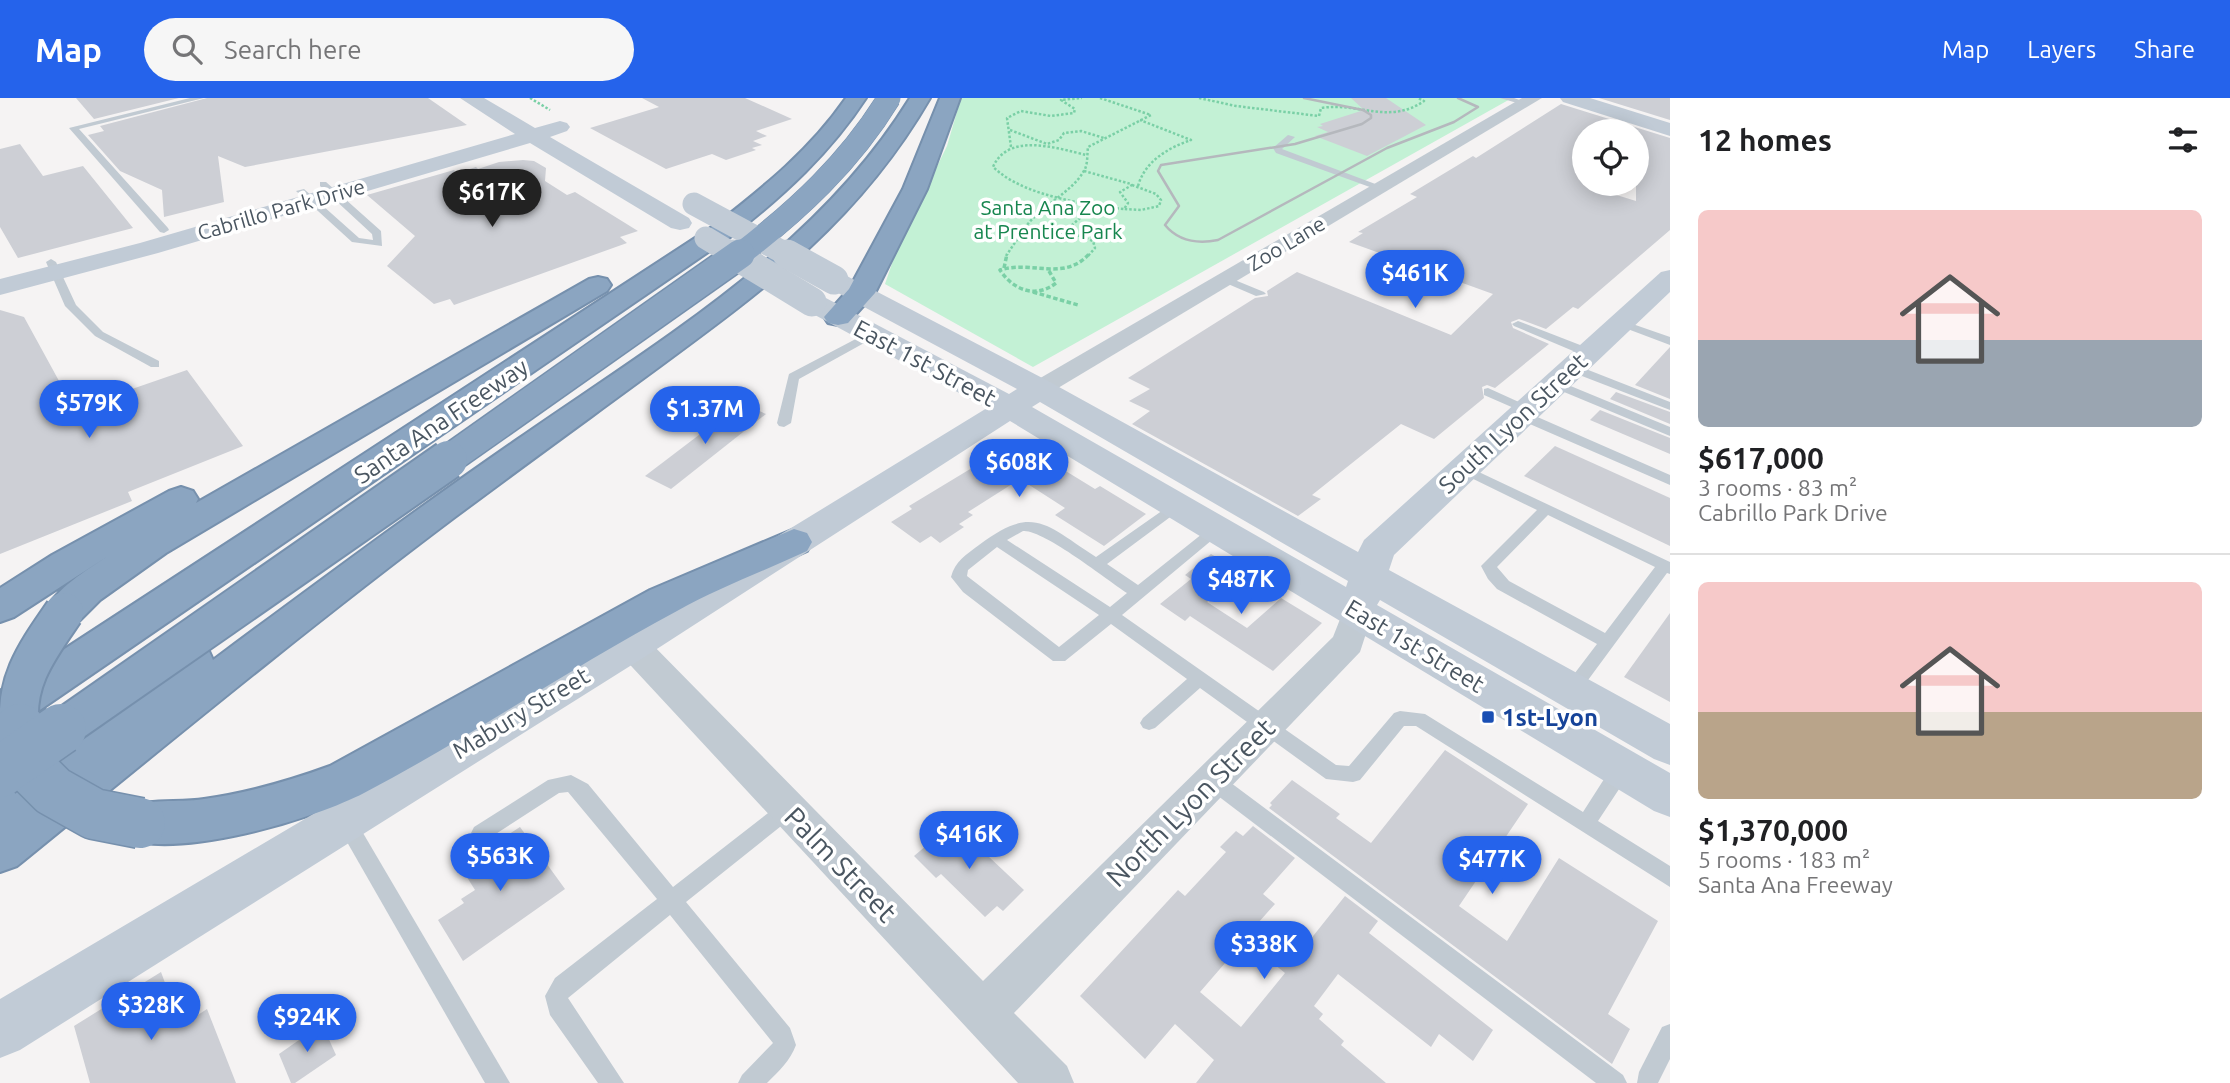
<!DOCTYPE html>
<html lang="en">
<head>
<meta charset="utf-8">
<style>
  :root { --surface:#fff; --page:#f6f6f6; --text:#202124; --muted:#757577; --line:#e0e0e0; --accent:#2563eb }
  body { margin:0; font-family:Ubuntu,sans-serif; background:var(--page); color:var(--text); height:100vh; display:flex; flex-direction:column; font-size:26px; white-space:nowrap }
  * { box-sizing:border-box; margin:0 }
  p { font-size:23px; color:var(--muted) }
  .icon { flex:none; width:38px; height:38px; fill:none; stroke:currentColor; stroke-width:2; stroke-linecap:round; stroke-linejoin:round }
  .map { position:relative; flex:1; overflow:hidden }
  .side { display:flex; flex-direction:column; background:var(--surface); width:560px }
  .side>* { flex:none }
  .fabs { position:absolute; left:1572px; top:21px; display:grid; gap:14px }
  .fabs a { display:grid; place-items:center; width:77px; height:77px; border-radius:50%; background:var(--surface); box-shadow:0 4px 18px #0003; font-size:35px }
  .price { position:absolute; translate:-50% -60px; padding:0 16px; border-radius:24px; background:var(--accent); color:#fff; font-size:23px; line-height:46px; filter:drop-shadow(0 2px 4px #0008) }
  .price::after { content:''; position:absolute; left:50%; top:42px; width:21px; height:16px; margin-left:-10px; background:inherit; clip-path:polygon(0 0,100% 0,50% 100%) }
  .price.on { background:#222; color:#fff }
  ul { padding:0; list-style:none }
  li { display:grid; align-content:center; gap:14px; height:371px; padding:0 28px }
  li+li { border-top:2px solid var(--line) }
  li span { display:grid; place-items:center; height:217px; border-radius:10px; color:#555 }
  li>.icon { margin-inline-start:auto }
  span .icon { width:126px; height:126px; fill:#fffc; stroke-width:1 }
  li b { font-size:30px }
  h2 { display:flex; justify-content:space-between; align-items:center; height:84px; padding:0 28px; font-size:30px }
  header { display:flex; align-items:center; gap:42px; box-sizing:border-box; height:98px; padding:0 35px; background:var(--accent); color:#fff }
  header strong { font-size:33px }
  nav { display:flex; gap:38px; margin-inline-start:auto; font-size:24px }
  .search { width:490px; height:63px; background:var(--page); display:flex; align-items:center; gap:18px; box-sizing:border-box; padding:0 24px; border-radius:38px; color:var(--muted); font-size:26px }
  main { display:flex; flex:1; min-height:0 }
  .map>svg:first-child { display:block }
  .green { fill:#c3f1d5 }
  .building { fill:#cdcfd5; fill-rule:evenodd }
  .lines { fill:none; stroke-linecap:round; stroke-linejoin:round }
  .highway-casing { stroke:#7690ad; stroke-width:4 }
  .path-far1 { stroke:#7ad0a6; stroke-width:2.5; stroke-dasharray:2.5 2; stroke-linecap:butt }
  .path { stroke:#7ad0a6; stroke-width:3.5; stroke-dasharray:4.5 2.5; stroke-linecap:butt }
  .lane { fill:#c1cad2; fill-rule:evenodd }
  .street { fill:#c1cad2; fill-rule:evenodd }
  .secondary { fill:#c1cbd6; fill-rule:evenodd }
  .highway { fill:#8ba5c1; fill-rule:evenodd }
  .rail { stroke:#b5b8bd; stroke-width:2.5 }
  .highway-bridge-far3-casing { stroke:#7690ad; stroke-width:24; stroke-linecap:butt }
  .highway-bridge-far2-casing { stroke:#7690ad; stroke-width:32; stroke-linecap:butt }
  .highway-bridge-far1-casing { stroke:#7690ad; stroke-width:42; stroke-linecap:butt }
  .highway-bridge-casing { stroke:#7690ad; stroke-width:53; stroke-linecap:butt }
  .secondary-bridge-far1 { stroke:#c1cbd6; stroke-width:23 }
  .secondary-bridge { stroke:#c1cbd6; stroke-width:29 }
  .highway-bridge-far3 { stroke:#8ba5c1; stroke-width:23 }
  .highway-bridge-far2 { stroke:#8ba5c1; stroke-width:29 }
  .highway-bridge-far1 { stroke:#8ba5c1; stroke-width:38 }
  .highway-bridge { stroke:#8ba5c1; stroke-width:50 }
  .transit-dot { fill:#1a4fb4; stroke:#fff; stroke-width:2.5 }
  .labels { text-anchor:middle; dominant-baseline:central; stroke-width:7; stroke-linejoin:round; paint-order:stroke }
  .far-park-label { font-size:21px; fill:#17864f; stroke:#fff }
  .far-street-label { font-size:21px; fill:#4a5661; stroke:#fff }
  .street-label { font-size:24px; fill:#4a5661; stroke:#fff }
  .transit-label { font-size:24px; font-weight:bold; fill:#164399; stroke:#fff; text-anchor:start }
  .near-street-label { font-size:28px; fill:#4a5661; stroke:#fff }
</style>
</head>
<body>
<header>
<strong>Map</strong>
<div class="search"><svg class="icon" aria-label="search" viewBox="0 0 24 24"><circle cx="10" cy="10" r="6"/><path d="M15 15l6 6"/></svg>Search here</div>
<nav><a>Map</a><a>Layers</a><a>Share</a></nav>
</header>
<main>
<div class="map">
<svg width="1670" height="985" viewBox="0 0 1670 985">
  <rect width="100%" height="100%" fill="#f5f3f3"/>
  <polygon class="green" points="961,0 1512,0 1033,269 885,186 898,148 947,48"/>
  <g class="building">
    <polygon points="76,0 179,0 94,21"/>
    <polygon points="207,0 428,0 467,27 245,69 218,58 224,104 164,119 162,92 120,73 88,37 104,33 100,28"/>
    <polygon points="642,0 745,0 792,21 756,33 767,38 753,43 762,47 752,50 756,52 726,62 712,56 666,71 590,30 659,9"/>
    <polygon points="1351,0 1386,0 1426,27 1367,58 1315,38 1328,34 1317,29 1323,28 1320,26 1364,12"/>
    <polygon points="1599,0 1670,0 1670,22"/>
    <path d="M1561,6L1670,40V132L1578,211L1573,209L1546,231L1519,221L1511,224L1513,230L1549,246L1495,290L1487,287L1482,289L1484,300L1434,341L1401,326L1312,397L1321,401L1298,418L1132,326L1150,313L1129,303L1150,291L1128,280L1255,200L1268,198L1267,193L1297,174L1451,237L1493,196L1349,144L1363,135L1358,134L1417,99L1410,96L1473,58L1476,60ZM1584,33H1636V103L1584,87Z"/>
    <polygon points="20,46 43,78 83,68 133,130 18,160 0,129 0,51"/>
    <polygon points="523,62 534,63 546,70 545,83 567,97 575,94 638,133 620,139 627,145 454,207 450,201 434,206 387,168 415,138 367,97 454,72 457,75 476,69 478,71 499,64"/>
    <polygon points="0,212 24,219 70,303 120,289 132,291 187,272 243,348 128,394 132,403 0,456"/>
    <polygon points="1670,249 1670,301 1635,287"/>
    <polygon points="1616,294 1670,314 1670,326 1610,301"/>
    <polygon points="741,305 766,316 671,391 645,378"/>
    <polygon points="1600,312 1670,340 1670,356 1590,322"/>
    <polygon points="1025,348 1095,391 1100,388 1146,416 1104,448 1055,417 1065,410 1020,381 968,414 973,417 959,426 964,429 940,445 931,438 920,445 891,424 912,411 909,408 1000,353 1008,358"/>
    <polygon points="1555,348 1670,400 1670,448 1524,378"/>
    <polygon points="1211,456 1238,472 1233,476 1237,479 1207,504 1247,530 1281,500 1322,525 1273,573 1190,518 1185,523 1160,506 1191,481 1185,477"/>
    <polygon points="1670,515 1670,604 1624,579"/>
    <polygon points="1445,652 1528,706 1459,808 1507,843 1559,760 1658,823 1608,916 1630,931 1612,966 1269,710 1272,707 1270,705 1292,682 1340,716 1336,720 1371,745"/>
    <polygon points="953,725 1024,792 1003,813 997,808 985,819 941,776 936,780 914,758"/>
    <path d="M1253,728L1295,760L1263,796L1275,806L1258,825L1298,857L1345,798L1378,823L1369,835L1493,932L1473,963L1439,936L1431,949L1338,876L1314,908L1323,916L1319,921L1344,943L1341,947L1386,985H1196L1214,962L1175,926L1145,961L1080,898L1178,792L1185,798L1226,754L1220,749L1236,733L1243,738ZM1245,842L1285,875L1241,929L1200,894Z"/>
    <polygon points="520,729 565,791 463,863 438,822 464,805 461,801 475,792 460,768"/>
    <polygon points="161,874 181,928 207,911 236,985 90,985 74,928"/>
    <polygon points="322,926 336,957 295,985 291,985 279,956"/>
  </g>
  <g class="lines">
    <defs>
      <g id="highway">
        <path d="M846,0H866C830,55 784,97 733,137L15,629L0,634V593L715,127C764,89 811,51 846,0Z"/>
        <path d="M910,0H930C860,121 769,188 659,269C591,319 523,368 455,419C306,531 162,650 17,768L0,774V679L178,551L193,546L208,551L213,562C314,487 415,412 518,341C659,243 818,150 910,0Z"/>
        <polygon points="940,0 960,0 927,91 875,195 848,225 838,227 828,225 824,219 849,191 903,91"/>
        <path d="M598,179L607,181L611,187L607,193L166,455L100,502L78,524L64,529L50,524L44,514C58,489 84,474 108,458L14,519L0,524V490L52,457L169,393L181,389L193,393L198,401L196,405L589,181Z"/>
        <path d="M794,431L807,435L812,444L807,453C764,473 718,490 677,513C570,570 471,639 364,695C312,722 179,761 123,740L116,725L123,710C150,700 176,705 204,701C247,695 289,683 330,668L650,492Z"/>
      </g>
    </defs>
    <use href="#highway" class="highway-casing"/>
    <g class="path-far1">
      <polyline points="530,0 550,12"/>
      <path d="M1199,0L1236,8L1319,18L1321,10C1359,4 1389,27 1424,3L1418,0"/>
      <polyline points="1010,32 1047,46 1059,42 1064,35 1081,33 1104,40"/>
      <polyline points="1011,49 1007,20 1021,13 1051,18 1074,15 1075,11 1061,2 1082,0"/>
      <polyline points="1084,73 1131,86"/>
      <polygon points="1132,87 1156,96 1161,102 1159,108 1141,112 1124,111 1128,105 1120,94"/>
      <path d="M1138,88C1145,63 1168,50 1191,42L1140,22"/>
      <polyline points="1094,108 1124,111"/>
      <path d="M1022,134C1038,108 1072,96 1085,71C1088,64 1087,56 1088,49L1151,17L1100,0"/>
      <polyline points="1069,134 1093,143 1095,150 1088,158"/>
      <path d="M1006,158L1022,134L1049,141L1065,138L1072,127L1094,108C1059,100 1020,94 993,69C1008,34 1057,50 1086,57"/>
    </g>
    <g class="path">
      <polyline points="1004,170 1007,156"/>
      <path d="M1049,173L1056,185C1036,201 1013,192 1000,172C1032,162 1064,184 1089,156"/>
      <polyline points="1033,194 1078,207"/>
    </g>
    <g class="lane">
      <polygon points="190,0 204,0 79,31 168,130 169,132 164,135 160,134 69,30"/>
      <polygon points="1500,0 1514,0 1528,5 1524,7"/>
      <polygon points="1288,37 1295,39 1282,51 1386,90 1378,92 1276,55 1273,50"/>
      <polygon points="320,84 326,84 381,133 382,148 352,144 296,93 304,91 359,140 373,142 372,136 320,88"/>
      <polygon points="51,161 56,164 76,207 103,234 159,263 159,269 151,269 95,238 65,208 46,164"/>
      <polygon points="1225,178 1264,194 1266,196 1256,198 1221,183 1221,179"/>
      <polygon points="1621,222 1670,239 1670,247 1617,227 1615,225"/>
      <polygon points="1518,223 1593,252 1595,255 1593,258 1585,258 1514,228 1512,226"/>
      <polygon points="871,233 877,237 875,239 799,281 791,325 784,329 779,328 777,325 789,276"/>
      <polygon points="1573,266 1670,304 1670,312 1569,273 1569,267"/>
      <polygon points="1556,282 1670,329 1670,338 1552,289 1552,283"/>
      <polygon points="1488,290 1534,311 1526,314 1670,377 1670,387 1516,320 1516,314 1523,314 1484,297 1484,291"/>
      <path d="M1464,367L1670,464V476L1667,475L1577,597L1571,599L1565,597L1562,592L1597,546L1497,491L1488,481L1481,468L1537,412L1459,374L1457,371L1459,368ZM1548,417L1655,469L1605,535L1509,483L1497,469Z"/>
      <path d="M1176,403L1181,405L1183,408L1181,411L1107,466L1138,487L1212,428L1217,427L1224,432L1122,517L1336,667L1349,668L1394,615L1400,613L1425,616L1583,714L1615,664L1622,662L1629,664L1631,670L1629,676L1598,723L1670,768V789L1416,628H1404L1360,682L1353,684L1326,681L1200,590L1155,630L1149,632L1143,630L1140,625L1143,620L1187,581L1111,526L1065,563H1053L963,494L951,479C955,463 966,457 979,447C1033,406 1045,426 1096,459ZM1023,433C1043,431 1107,482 1127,495L1110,509L1007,442ZM997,449L1099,517L1059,549L967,478L968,472Z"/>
      <polygon points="1212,674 1219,676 1623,977 1627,985 1596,985 1205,688 1203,682 1205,676"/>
      <path d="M571,677L588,686L673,789L781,705L788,702L795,705L798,711L795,717L686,804L790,930L796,947C790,963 779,973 767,985H738L742,977L773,945L670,817L568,900L624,985H598L550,917L545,898L555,880L657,801L568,694L559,695L488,741L481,744L474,741L471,735L474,729L548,682Z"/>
      <polygon points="346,715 353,718 510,985 485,985 339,730 336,724 339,718"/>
      <polygon points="1670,926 1670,961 1658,985 1637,985 1639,974 1662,929"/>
    </g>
    <g class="street">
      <polygon points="1522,0 1542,0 1048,296 1039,299 1030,296 1026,291 1030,286"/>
      <polygon points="1357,502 1368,506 1373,514 1360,554 1014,915 1067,968 1074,985 1018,985 620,556 615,547 620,538 632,534 644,538 983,883 1333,539 1346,506"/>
    </g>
    <g class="secondary">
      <polygon points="460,0 484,0 535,30 560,23 567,25 570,29 567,33 550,39 689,120 692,125 689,130 680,132 671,130 530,45 158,155 0,197 0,181 140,145 515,36"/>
      <polygon points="1560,0 1590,0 1670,25 1670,38 1563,4"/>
      <path d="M1670,172V194L1394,457L1389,472L1670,626V667L1654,661L1380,502L1377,507L1670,675V719L1654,713L1010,323L646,558L20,952L0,960V901L618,536L987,310L802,210L798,204L802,198L812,196L822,198L1009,296L1017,291L825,188L821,182L825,176L834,174L843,176L1050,284L1358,454L1364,442L1661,174ZM1040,304L1348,483L1346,489L1032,309Z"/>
    </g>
    <use href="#highway" class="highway"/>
    <path class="rail" d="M1304,0L1363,12L1371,17V20L1362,26L1295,46L1161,67L1158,73L1179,108L1165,127C1179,144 1198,146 1218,142L1387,50L1454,24L1478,9L1458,0"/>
    <defs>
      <path id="highway-bridge-far3" d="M738,158C797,113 850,64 889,0"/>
      <polyline id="highway-bridge-far2" points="445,364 740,156"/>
      <g id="highway-bridge-far1">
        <path d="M20,633C13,584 38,552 64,514"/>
        <polyline points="59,633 448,362"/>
      </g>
      <g id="highway-bridge">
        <polyline points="20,631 24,664 53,693 94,716 140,725"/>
        <polyline points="0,674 61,631"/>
      </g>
    </defs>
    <use href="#highway-bridge-far3" class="highway-bridge-far3-casing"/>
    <use href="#highway-bridge-far2" class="highway-bridge-far2-casing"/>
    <use href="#highway-bridge-far1" class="highway-bridge-far1-casing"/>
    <use href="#highway-bridge" class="highway-bridge-casing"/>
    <g class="secondary-bridge-far1">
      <polyline points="694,106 790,158"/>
      <polyline points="706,140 736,158"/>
    </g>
    <g class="secondary-bridge">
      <polyline points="733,156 812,204"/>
      <polyline points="787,156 834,182"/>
    </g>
    <use href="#highway-bridge-far3" class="highway-bridge-far3"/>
    <use href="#highway-bridge-far2" class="highway-bridge-far2"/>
    <use href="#highway-bridge-far1" class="highway-bridge-far1"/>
    <use href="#highway-bridge" class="highway-bridge"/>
  </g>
  <rect class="transit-dot" x="1481" y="612" width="14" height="14" rx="3.5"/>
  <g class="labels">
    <g class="far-park-label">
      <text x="1048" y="109">Santa Ana Zoo<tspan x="1048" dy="24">at Prentice Park</tspan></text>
    </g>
    <g class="far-street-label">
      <text transform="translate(281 111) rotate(-16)">Cabrillo Park Drive</text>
      <text transform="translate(1286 145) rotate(-31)">Zoo Lane</text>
    </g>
    <g class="street-label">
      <text transform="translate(925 265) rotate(28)">East 1st Street</text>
      <text transform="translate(441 323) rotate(-34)">Santa Ana Freeway</text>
      <text transform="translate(1513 325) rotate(-43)">South Lyon Street</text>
      <text transform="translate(1415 548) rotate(31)">East 1st Street</text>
      <text transform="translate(521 615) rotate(-31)">Mabury Street</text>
    </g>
    <g class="transit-label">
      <text x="1502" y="619">1st-Lyon</text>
    </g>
    <g class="near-street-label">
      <text transform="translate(1190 704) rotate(-45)">North Lyon Street</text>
      <text transform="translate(841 766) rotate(46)">Palm Street</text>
    </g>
  </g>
</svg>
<div class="fabs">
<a><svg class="icon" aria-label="locate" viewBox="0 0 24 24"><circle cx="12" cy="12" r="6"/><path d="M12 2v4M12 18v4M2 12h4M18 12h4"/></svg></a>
</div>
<b class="price on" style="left:492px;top:131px">$617K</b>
<b class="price" style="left:1415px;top:212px">$461K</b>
<b class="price" style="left:89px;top:342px">$579K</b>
<b class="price" style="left:705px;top:348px">$1.37M</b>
<b class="price" style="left:1019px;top:401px">$608K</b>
<b class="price" style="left:1241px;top:518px">$487K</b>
<b class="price" style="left:969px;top:773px">$416K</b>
<b class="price" style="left:500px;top:795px">$563K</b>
<b class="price" style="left:1492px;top:798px">$477K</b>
<b class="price" style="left:1264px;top:883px">$338K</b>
<b class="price" style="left:151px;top:944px">$328K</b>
<b class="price" style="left:307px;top:956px">$924K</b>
</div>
<section class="side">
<h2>12 homes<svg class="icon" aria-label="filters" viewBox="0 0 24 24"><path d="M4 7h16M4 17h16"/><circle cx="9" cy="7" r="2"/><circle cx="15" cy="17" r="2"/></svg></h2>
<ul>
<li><span style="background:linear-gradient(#f6c9c9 60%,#9aa5b1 0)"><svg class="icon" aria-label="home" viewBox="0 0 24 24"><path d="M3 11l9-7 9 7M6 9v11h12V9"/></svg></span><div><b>$617,000</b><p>3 rooms · 83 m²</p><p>Cabrillo Park Drive</p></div></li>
<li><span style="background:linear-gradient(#f6c9c9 60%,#b9a48a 0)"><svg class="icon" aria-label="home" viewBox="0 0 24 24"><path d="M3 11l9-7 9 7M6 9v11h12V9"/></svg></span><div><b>$1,370,000</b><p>5 rooms · 183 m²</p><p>Santa Ana Freeway</p></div></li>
</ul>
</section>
</main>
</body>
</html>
